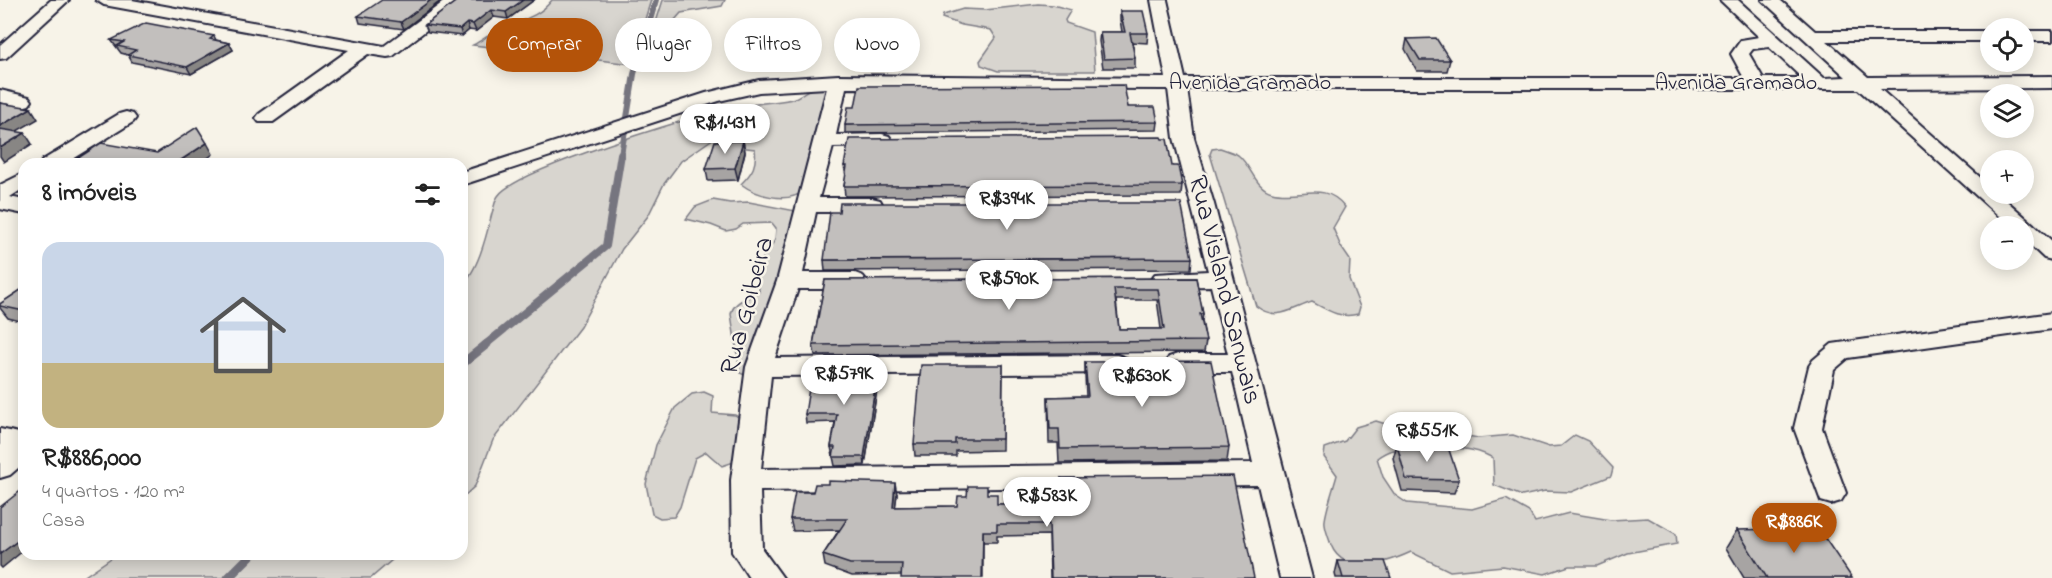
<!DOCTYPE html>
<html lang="pt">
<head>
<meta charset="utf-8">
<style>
  :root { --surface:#fff; --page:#f2f2f2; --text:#222; --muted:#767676; --line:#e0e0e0; --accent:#b45309 }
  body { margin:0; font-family:"Indie Flower",sans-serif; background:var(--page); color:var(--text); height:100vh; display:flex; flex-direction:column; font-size:22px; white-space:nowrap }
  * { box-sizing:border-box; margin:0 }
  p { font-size:20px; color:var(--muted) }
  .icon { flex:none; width:33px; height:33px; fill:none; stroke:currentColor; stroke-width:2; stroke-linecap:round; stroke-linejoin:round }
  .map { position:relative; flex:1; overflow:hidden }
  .sheet { position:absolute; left:18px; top:158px; width:450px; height:402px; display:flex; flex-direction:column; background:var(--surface); border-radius:18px; box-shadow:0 3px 15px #0003 }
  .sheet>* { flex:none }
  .guide { position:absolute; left:486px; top:18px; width:570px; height:54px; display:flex; gap:12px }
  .tools { position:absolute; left:1980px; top:18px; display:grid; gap:12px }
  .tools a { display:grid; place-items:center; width:54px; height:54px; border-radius:50%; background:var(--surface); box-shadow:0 3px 15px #0003; font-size:30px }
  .price { position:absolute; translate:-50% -51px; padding:0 14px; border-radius:21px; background:#fff; color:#222; font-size:20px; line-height:39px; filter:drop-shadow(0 2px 3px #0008) }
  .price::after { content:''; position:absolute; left:50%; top:36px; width:18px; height:14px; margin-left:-9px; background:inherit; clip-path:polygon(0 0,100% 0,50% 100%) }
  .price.selected { background:var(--accent); color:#fff }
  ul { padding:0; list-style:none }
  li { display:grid; align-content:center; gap:12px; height:318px; padding:0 24px }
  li+li { border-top:2px solid var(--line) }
  li span { display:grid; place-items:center; height:186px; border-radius:18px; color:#555 }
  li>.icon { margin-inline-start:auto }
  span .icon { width:108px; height:108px; fill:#fffc; stroke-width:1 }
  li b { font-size:26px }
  h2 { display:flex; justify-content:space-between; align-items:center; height:72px; padding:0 24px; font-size:26px }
  .pill { padding:0 21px; border-radius:27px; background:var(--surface); box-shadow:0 3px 15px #0003; font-size:21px; line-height:54px }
  .pill.selected { background:var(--accent); color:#fff }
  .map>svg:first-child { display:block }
  .green { fill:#d8d5cf; stroke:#7d7c85; stroke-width:1.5 }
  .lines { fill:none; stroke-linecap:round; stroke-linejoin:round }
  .stream-far2 { stroke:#76747f; stroke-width:6 }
  .stream-far1 { stroke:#76747f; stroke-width:8 }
  .stream { stroke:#76747f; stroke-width:9 }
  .minor-casing { stroke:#22223b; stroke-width:4 }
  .minor { fill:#f7f3e8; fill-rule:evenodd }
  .wall { fill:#a7a4a3; stroke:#22223b; stroke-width:1.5; fill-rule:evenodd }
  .shaded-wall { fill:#888684; stroke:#22223b; stroke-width:1.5 }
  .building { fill:#c2bfbd; stroke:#22223b; stroke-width:1.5; fill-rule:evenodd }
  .labels { text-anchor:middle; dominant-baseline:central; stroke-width:5; stroke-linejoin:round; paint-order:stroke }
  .far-street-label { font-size:22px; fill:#22223b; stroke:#f7f3e8 }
  .street-label { font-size:27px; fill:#22223b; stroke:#f7f3e8 }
</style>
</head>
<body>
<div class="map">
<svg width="2052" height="578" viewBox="0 0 2052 578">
  <rect width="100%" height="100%" fill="#f7f3e8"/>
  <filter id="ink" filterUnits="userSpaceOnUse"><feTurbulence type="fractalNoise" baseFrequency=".0167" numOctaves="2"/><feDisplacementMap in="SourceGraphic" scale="12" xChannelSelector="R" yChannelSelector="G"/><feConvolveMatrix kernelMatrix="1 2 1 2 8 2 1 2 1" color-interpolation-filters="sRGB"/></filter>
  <g filter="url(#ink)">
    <g class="green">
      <path d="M552,0H651L631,64L473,45C483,40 492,32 503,28C522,20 539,17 552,0Z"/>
      <polygon points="663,0 725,0 722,6 681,13 668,28 663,43 656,46 650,44 650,41"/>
      <polygon points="1038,4 1053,5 1071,10 1065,20 1066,23 1092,32 1095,71 998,71 981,65 980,61 996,38 991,30 962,25 942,18 943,15 963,9 985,10"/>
      <path d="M821,87L827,89L804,191C787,204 757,196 741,184C753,172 757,165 755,149L729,146L751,105C763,102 785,102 795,98C805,93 808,88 821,87Z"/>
      <path d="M689,119H721L714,138L681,161L664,184L648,216L622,249L580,327L493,440L475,486L462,498V284C478,272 487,233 492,213C494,208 495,200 498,196C514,172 655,129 689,119Z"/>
      <path d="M1220,148C1225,150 1233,152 1238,155C1251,165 1255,188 1272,192C1298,199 1325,180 1345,207L1333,228L1341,247L1350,260L1349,279L1360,307L1358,314C1340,319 1327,310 1312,302C1291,309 1276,322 1256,306L1210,154L1212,149Z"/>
      <path d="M713,200L730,203L749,202L801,212L749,377L740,373L731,314C734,300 748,299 759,292L758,265L775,240L776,228L772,223L743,224L736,229L726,231L711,225L686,219L695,207Z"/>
      <polygon points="704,392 713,396 712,413 735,415 742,420 734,462 722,466 706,452 695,458 680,507 674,517 660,518 652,514 646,484 656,445 675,408 692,394"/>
      <path d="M1376,421L1389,425L1409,437L1441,431L1478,438L1513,435L1549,447L1561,446L1575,435L1588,441L1613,468L1611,476L1571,492L1545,491L1522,496L1494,485L1493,458C1466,444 1449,449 1421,450C1401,451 1394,445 1377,458L1383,477L1395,495L1407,503L1472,509L1506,499L1529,512L1535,522L1569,513L1611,520L1648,518L1676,534L1677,544L1628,553L1597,566H1569L1545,574L1503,566L1450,571L1411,552C1385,564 1339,578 1329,539C1327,533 1324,526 1325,520C1327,506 1333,490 1337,475L1324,457L1325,448L1345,441L1356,427Z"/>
      <polygon points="117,554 399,554 371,578 82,578"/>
    </g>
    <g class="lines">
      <polyline class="stream-far2" points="621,155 634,74 656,0"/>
      <polyline class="stream-far1" points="485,345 606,246 621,154"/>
      <g class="stream">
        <polyline points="462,364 487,344"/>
        <polyline points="228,578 252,554"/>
      </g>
      <defs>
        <g id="minor">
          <polygon points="51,0 69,0 6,58 0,59 0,45"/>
          <polygon points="96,0 132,0 384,46 446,0 465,0 393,56 387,57 368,54 273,122 259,122 256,118 259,114 349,50 104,5"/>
          <path d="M1151,0H1167L1185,78H1744L1731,54L1741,40L1759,37L1720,0H1738L1824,78L1846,77L1762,0H1780L1815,31H1990V41H1827L1868,77L2052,76V88L1880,89L1990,186V194H1999L2052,241V260L2044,258L2024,239V226H2010L1858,89H1187L1194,138L1214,204L1312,578H1280L1258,485L760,491L762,549L783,578H749L732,552L731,480L746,367L777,281L827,88L759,92L719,101L462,185V172L706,93L759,80L838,75L1166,78ZM1769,47L1802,78H1763L1749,54L1753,49ZM846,88L1168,89L1174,138L1208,271L1155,274L1151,279L1155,284L1163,287L1211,286L1228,354H1178L1169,357L1165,363L1169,369L1178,372H1232L1253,463L761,469L771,376L1117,373L1126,370L1130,364L1126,358L1117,355L775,358L798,289H855L863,286L867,281L863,276L855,273H803L816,212H872L880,210L883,205L880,200L872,198H819L833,147L882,146L889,144L892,140L889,136L882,134L836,135Z"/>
          <rect x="2024" y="31" width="28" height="10"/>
          <polygon points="0,90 29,97 32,101 29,105 22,107 0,102"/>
          <polygon points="126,112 133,114 136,118 133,122 65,164 40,164 43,160 119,114"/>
          <polygon points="24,173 24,188 10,197 24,200 24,214 0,209 0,185"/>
          <polygon points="2052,313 2052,329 1848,358 1834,370 1822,428 1846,493 1841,501 1831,504 1821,501 1794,428 1809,366 1813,360 1832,344"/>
          <polygon points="0,429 24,434 24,463 10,475 0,478"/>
        </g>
      </defs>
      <use href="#minor" class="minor-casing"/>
      <use href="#minor" class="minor"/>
    </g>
    <g class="wall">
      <polygon points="442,0 404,29 360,23 358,16"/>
      <polygon points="458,0 534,0 508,19 494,17 476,31 469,30 462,36 428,32 425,25"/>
      <polygon points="1120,11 1148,33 1147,43 1132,42 1135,58 1135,68 1103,68 1099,41 1100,32 1122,32 1120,20"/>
      <polygon points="214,36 216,40 229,43 233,50 191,74 132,62 128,55 121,53 111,40"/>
      <polygon points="1407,39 1450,60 1447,71 1417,71 1405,49"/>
      <polygon points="1128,107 1158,122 1157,130 845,133 845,125"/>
      <polygon points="743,141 745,152 738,180 708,181 706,169"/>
      <polygon points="844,166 1172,166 1182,185 1181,195 845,196 844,186 846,176"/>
      <polygon points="1192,258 1191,269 825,271 824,260"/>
      <path d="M1196,278L1203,314L1202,321L1206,341L1204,352L815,355L813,345L825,280ZM1116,300H1157L1161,329H1119Z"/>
      <polygon points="24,288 24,322 8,318 0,308 0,304"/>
      <polygon points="1085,362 1229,447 1227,461 1059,463 1058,443 1049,443 1048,397 1086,396 1085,376"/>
      <polygon points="1003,365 1002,450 956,451 956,456 915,456 914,444"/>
      <polygon points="879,377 865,465 835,466 831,447 835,422 806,423 805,414"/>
      <polygon points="1397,445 1459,480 1454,493 1402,491 1393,458"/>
      <polygon points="1061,478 1254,578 1050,578 1049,535 997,536 997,542 984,542 901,575 852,576 825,566 823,555 839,530 793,531 790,519 897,494 895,507 957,506 967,496 988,494 997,504 1047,504 1048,496 1061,495"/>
      <polygon points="1737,530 1852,578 1744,578 1726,548"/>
      <polygon points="1338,561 1391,578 1336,578 1335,574"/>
    </g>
    <g class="shaded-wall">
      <polygon points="431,0 442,0 404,29 401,22"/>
      <polygon points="523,0 534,0 508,19 506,12"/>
      <polygon points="491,10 494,17 476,31 473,24"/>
      <polygon points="467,23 469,30 462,36 460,29"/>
      <polygon points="229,43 233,50 191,74 187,67"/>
      <polygon points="31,108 38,119 3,139 0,134 0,126"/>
      <polygon points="25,133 32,144 4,162 0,156 0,148"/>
      <polygon points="743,141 745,152 738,180 735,168"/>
      <polygon points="207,143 213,154 200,164 175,164"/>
      <polygon points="878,369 879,377 865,465 864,457"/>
      <polygon points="895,483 897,494 894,518 893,507"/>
      <polygon points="983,531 983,578 982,578"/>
      <polygon points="23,535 24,550 2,568 0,566 0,554"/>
    </g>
    <g class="building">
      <polygon points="382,0 431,0 401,22 358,16"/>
      <polygon points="458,0 523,0 506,12 491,10 473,24 467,23 460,29 425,25"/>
      <polygon points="1120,11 1143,11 1148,33 1130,33 1135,58 1104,59 1100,32 1125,32"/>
      <polygon points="146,23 214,36 210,39 229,43 187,67 128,55 136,50 117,46 124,42 111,40"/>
      <polygon points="1436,38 1450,60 1420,60 1407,39"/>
      <polygon points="1124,85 1128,107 1155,107 1158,122 845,125 848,107 855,107 859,86"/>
      <polygon points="0,103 31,108 0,126"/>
      <polygon points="197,127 207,143 175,164 69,164 101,143 157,153"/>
      <polygon points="0,129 25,133 0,148"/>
      <polygon points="1161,137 1162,139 1167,139 1172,166 1178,166 1182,185 844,186 847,166 844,166 849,139"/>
      <polygon points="715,141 743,141 735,168 706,169"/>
      <polygon points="840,203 1181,203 1192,258 824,260 830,212 839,212"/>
      <path d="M1196,278L1203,314H1200L1206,341L813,345L825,280ZM1114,289H1158L1164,329H1119Z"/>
      <polygon points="24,288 24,311 0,306 0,304"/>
      <polygon points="1211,361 1229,447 1060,449 1059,429 1050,429 1048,397 1088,396 1085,362"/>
      <polygon points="921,365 1003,365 1002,439 955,439 955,444 914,444"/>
      <polygon points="812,369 878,369 864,457 833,457 835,447 831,447 837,414 805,414"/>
      <polygon points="1397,445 1448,447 1459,480 1406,479"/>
      <polygon points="1233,476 1254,578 1051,578 1049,524 997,524 997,531 983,531 982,578 901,578 902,564 850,564 823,555 847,519 790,519 795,492 813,492 815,484 828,484 828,481 895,483 893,507 957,506 958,496 967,496 968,486 987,486 987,494 997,494 997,504 1048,504 1048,496 1062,495 1061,478"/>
      <polygon points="23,489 24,489 24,536 0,554 0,507"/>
      <polygon points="1818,528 1852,578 1767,578 1737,530"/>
      <polygon points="1338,561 1385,561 1391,578 1343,578"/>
    </g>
  </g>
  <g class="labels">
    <g class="far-street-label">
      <text x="1250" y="84">Avenida Gramado</text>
      <text x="1736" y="84">Avenida Gramado</text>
    </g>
    <g class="street-label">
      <text transform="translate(1224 290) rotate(76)">Rua Visland Sanwais</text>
      <text transform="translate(748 306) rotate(-75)">Rua Goibeira</text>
    </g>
  </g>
</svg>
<div class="tools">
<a><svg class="icon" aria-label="locate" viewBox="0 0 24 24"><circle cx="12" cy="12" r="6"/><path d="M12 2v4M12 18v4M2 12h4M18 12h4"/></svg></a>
<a><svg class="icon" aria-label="layers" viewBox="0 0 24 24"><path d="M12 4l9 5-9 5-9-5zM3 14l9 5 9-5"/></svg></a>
<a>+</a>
<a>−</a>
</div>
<b class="price" style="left:725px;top:155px">R$1.43M</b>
<b class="price" style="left:1007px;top:231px">R$394K</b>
<b class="price" style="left:1009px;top:311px">R$590K</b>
<b class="price" style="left:844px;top:406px">R$579K</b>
<b class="price" style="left:1142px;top:408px">R$630K</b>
<b class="price" style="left:1427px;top:463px">R$551K</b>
<b class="price" style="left:1047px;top:528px">R$583K</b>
<b class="price selected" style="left:1794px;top:554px">R$886K</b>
<div class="guide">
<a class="pill selected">Comprar</a>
<a class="pill">Alugar</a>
<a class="pill">Filtros</a>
<a class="pill">Novo</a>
</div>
<section class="sheet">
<h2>8 imóveis<svg class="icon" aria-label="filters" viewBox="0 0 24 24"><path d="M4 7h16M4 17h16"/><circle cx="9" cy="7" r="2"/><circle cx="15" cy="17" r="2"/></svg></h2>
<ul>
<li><span style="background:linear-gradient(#c9d6e8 65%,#c2b280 0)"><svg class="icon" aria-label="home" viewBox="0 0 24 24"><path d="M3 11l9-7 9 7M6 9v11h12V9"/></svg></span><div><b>R$886,000</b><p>4 quartos · 120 m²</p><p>Casa</p></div></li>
</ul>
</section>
</div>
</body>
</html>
